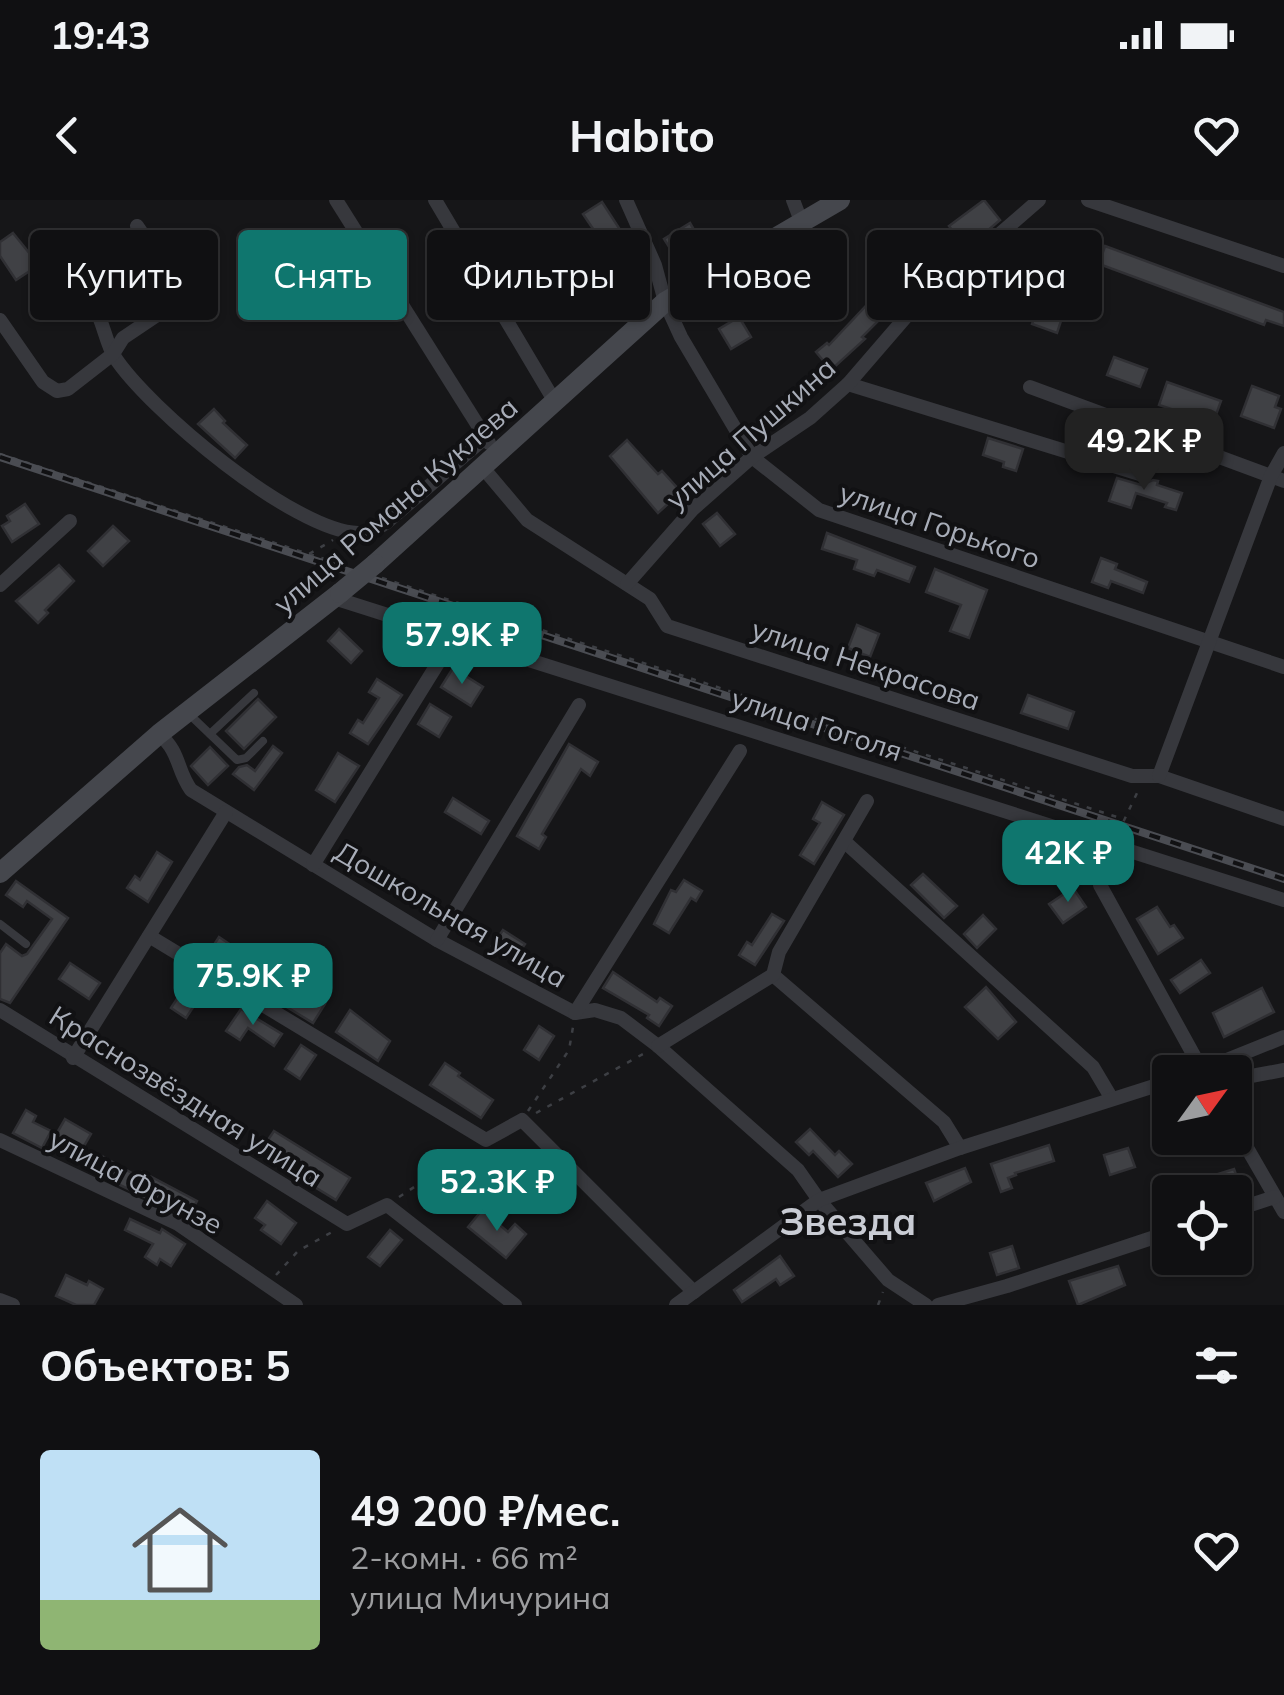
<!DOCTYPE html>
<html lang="ru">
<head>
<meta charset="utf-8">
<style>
  :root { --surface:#101012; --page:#1e1e20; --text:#f1f3f6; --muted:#9c9d9f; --line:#303032; --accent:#0f766e }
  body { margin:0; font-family:Mulish,sans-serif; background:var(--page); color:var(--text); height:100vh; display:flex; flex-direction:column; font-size:38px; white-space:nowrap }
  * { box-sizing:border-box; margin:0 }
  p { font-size:32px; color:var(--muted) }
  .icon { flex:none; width:55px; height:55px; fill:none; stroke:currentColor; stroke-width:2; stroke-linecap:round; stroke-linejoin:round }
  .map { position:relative; height:1105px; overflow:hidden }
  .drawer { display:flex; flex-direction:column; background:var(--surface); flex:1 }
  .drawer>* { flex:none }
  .hud { position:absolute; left:30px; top:30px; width:1225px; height:90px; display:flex; gap:20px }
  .needle { width:65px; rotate:57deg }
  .fabs { position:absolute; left:1152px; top:855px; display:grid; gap:20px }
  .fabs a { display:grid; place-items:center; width:100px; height:100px; border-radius:10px; background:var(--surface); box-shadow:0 2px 8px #0004,0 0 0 2px var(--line); font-size:50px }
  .price { position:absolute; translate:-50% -85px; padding:0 22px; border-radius:20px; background:var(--accent); color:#fff; font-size:32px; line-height:65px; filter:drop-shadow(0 2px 5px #0008) }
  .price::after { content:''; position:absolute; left:50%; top:60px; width:30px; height:22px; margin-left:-15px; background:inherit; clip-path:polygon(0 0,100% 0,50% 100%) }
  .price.current { background:#222; color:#fff }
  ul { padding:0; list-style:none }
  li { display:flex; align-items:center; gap:30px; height:250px; padding:0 40px }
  li span { display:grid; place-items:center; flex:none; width:280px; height:200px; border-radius:10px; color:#555 }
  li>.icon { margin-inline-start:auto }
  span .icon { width:120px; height:120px; fill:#fffc; stroke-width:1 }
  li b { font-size:42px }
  h2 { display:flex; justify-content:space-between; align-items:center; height:120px; padding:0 40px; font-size:42px }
  .pill { padding:0 35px; border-radius:10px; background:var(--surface); box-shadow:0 2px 8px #0004,0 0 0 2px var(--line); font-size:35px; line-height:90px }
  .pill.current { background:var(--accent); color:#fff }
  .status { display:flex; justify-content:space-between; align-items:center; height:70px; padding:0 50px; background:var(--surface); direction:ltr }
  .status svg { height:28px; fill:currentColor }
  header { display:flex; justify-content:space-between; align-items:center; height:130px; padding:0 40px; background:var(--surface); font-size:45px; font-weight:700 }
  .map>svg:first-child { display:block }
  .building { fill:#404145; stroke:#303034; stroke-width:2.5 }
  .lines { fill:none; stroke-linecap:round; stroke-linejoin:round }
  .path { stroke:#3d3f44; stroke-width:2.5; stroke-dasharray:5 8; stroke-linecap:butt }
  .lane { stroke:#37383d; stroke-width:8 }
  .street { stroke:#37383d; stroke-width:14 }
  .secondary { stroke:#45474d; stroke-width:20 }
  .rail-casing { stroke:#4a4c52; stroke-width:8 }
  .rail { stroke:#111113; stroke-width:4; stroke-dasharray:11; stroke-linecap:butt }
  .secondary-bridge { stroke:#45474d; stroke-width:20 }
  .labels { text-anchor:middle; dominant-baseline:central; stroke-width:8; stroke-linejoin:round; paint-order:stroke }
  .street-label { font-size:28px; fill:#a8adb8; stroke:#111113 }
  .district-label { font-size:38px; font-weight:bold; fill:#c9ccd4; stroke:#111113 }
</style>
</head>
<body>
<div class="status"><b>19:43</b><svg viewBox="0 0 49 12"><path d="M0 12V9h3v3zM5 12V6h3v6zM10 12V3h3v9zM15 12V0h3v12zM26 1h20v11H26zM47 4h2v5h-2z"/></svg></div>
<header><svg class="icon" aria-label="back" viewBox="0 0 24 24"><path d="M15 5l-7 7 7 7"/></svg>Habito<svg class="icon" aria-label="heart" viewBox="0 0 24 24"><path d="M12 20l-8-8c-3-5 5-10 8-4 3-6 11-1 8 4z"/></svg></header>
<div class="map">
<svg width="1284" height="1105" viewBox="0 0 1284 1105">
  <rect width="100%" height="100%" fill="#161618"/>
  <g class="building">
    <polygon points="984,0 1000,20 966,49 949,26"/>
    <polygon points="602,2 643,65 625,76 583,14"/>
    <polygon points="690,23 703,45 678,61 664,39"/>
    <polygon points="13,33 39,65 16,80 0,56 0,42"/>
    <polygon points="1105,46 1284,112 1284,126 1266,120 1264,125 1099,64"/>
    <polygon points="519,65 549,107 532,118 504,74"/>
    <polygon points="877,94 891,108 862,137 865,139 831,170 816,152 827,143 829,145"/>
    <polygon points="1038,106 1063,115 1057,133 1032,124"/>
    <polygon points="739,117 751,137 731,149 719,129"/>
    <polygon points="1114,157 1147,169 1140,187 1107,175"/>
    <polygon points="1167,182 1221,201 1213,223 1159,205"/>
    <polygon points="1252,186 1279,196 1275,207 1281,209 1274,228 1241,216"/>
    <polygon points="214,209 225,221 223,223 247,245 235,258 198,224"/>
    <polygon points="988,238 1023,249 1016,271 1003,267 1004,262 983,255"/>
    <polygon points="627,240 658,274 662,271 681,292 658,313 610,256"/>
    <polygon points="1117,278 1141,285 1153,280 1158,281 1157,285 1182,293 1176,310 1165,307 1167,303 1136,293 1131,308 1109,301"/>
    <polygon points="25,304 39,324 12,342 2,326 10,321 7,316"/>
    <polygon points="717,313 735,334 720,346 703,324"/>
    <polygon points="113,326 129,341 103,366 88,351"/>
    <polygon points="827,333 915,367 909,382 877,370 874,376 854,369 857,360 822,349"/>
    <polygon points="1101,358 1117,364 1115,369 1147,382 1143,393 1111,381 1108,388 1092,382"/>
    <polygon points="59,365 74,381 45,410 48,413 38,423 16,401"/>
    <polygon points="935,369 987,390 969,438 950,431 961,405 926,392"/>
    <polygon points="857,425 879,434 870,457 848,448"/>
    <polygon points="339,429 362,451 351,463 328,441"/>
    <polygon points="453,468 483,487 471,506 441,487"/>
    <polygon points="377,479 402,495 368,544 350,533 358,520 363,523 379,498 369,492"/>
    <polygon points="1028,495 1074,512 1068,529 1021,513"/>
    <polygon points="258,499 276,517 244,549 226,531"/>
    <polygon points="430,504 451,517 439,537 418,524"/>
    <polygon points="569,544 598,562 590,576 581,569 542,634 546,637 539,649 517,636"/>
    <polygon points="273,546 282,553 254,590 233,574 239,567 247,565 255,571"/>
    <polygon points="210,547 228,566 208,585 191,566"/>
    <polygon points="338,553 359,566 335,602 316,590"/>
    <polygon points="453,598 489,621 481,634 445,612"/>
    <polygon points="822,602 844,615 814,664 800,655 820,623 813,619"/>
    <polygon points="157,652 172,662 148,702 127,688 135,676 140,680"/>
    <polygon points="923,674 957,706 944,718 911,685"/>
    <polygon points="684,680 702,691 696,701 691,698 669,733 654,724 671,690 676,692"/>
    <polygon points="16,681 68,718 10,803 0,799 0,753 6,744 22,756 27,754 52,719 27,701 23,707 6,695"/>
    <polygon points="1073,688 1086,707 1063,723 1049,704"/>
    <polygon points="1157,707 1170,727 1174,725 1183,738 1158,754 1137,719"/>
    <polygon points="772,714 784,721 755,765 739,755 747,742 752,745"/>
    <polygon points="983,715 996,729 977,748 964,734"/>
    <polygon points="503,730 525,744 514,760 492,746"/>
    <polygon points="219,737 249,757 255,748 276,762 262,784 225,760 220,767 206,757"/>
    <polygon points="1201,760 1210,773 1180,793 1171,780"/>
    <polygon points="70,763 100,783 89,799 59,779"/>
    <polygon points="613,772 657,802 660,798 672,806 659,826 647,818 649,815 603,788"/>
    <polygon points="190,779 205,789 186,818 171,808"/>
    <polygon points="280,785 308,804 313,797 325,804 313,823 272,798"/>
    <polygon points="986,787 1016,822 998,839 965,807"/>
    <polygon points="1262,788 1274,812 1224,837 1213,813"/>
    <polygon points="241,809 282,834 274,846 248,828 240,840 226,831"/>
    <polygon points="350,810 390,841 378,861 336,832"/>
    <polygon points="539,826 554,836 539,860 524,850"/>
    <polygon points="301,845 316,855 300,879 285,869"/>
    <polygon points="445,863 460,873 458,876 493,900 481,918 430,885"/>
    <polygon points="26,910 36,916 33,922 51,931 42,948 13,933"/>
    <polygon points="65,919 91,934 80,953 54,938"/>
    <polygon points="810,929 835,955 839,951 852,964 838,977 813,951 809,955 796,942"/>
    <polygon points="274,931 350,978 336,1000 259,953"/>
    <polygon points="1049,945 1054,961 1015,973 1016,975 1008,978 1012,988 1001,992 991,964"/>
    <polygon points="1128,948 1135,967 1110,975 1104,955"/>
    <polygon points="102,956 139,977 142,972 197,1001 188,1018 93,972"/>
    <polygon points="965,968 971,982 934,1001 926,983"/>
    <polygon points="1234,969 1240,986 1220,992 1184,992 1209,982 1208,977"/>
    <polygon points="267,1001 296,1023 281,1044 261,1030 265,1025 255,1018"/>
    <polygon points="482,1010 508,1032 515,1024 526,1034 506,1058 468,1027"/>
    <polygon points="130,1019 160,1033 162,1029 185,1044 171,1066 160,1059 157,1065 145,1057 153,1044 125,1030"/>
    <polygon points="390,1030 402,1040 380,1066 368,1057"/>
    <polygon points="1012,1046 1019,1068 997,1075 990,1053"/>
    <polygon points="780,1056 794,1076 780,1085 776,1079 742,1102 734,1090"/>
    <polygon points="1118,1066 1125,1085 1078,1105 1069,1081"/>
    <polygon points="66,1075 87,1085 89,1081 103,1089 94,1105 76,1105 56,1096"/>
  </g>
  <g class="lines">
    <g class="path">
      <polyline points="0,254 309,354 333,340"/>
      <polyline points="309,354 346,366"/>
      <polyline points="382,378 1123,619"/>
      <polyline points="1118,633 1138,591"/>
      <polyline points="528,911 569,850 573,827"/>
      <polyline points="536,913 643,854"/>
      <polyline points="399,997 472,949"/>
      <polyline points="276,1075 298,1051 332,1032"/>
      <polyline points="878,1105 883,1092"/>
    </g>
    <g class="lane">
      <polyline points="190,515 237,560 246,558 263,541"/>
      <polyline points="210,534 254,493"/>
      <polyline points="0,724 26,744"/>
    </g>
    <g class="street">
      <polyline points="336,0 489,243"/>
      <polyline points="435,0 555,202"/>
      <polyline points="626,0 655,65 665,102 681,137 752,257 819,310 1284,467"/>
      <polyline points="793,0 801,21"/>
      <polyline points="1088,0 1284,66"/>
      <path d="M46,37C62,60 81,82 94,106C103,121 106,143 114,156C148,209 294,331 358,333C369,334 377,328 386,323L486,237"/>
      <polyline points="0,120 43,182 57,191 68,189 113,154 123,138 178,101 180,89 137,26"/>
      <polyline points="848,184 1143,275 1173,240"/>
      <polyline points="1030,187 1284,281"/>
      <polyline points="484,269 527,320 650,399 667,426 1132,576 1159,576 1284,619"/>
      <polyline points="627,384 693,309 752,257 810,218 848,184 911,111 1039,0"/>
      <polyline points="0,385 70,321"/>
      <polyline points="334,398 1284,700"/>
      <path d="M159,534C181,553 176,569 191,590L437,740L575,813L595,810L621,818L658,846L798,970L819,1000L888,1080L926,1105"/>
      <polyline points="1159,576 1271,276 1284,253"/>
      <polyline points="845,642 1093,867 1112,899"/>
      <polyline points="1114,644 1105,657 1100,685 1203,872"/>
      <polyline points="313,665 443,455"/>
      <polyline points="149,736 486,940 522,920 694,1092"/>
      <polyline points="437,740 579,505"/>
      <polyline points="773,775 944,922 960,948"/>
      <polyline points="0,810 347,1024 387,1005 515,1105"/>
      <polyline points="575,813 740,551"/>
      <polyline points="658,846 773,775 779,752 867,601"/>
      <polyline points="73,858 226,612"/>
      <polyline points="1197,872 1284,837"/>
      <polyline points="1235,879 1284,870"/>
      <polyline points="1235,927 1284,1012"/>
      <polyline points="0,940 178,1024 296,1105"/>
      <polyline points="1235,1010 1275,997"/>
      <polyline points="0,1100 13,1105"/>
      <polyline points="676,1105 819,1000 960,948 1170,881"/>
      <polyline points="938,1105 1007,1086 1170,1032"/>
    </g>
    <g class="secondary">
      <polyline points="375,364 665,102 840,0"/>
      <polyline points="0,673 159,534 340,393"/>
    </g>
    <defs>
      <polyline id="rail" points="0,257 1284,679"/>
    </defs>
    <use href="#rail" class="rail-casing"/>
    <use href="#rail" class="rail"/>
    <polyline class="secondary-bridge" points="340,393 375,364"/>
  </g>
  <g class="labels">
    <g class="street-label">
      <text transform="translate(750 233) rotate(-41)">улица Пушкина</text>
      <text transform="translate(395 305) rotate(-41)">улица Романа Куклева</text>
      <text transform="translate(940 325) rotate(19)">улица Горького</text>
      <text transform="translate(866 464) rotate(18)">улица Некрасова</text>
      <text transform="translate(817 524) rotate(18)">улица Гоголя</text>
      <text transform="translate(451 714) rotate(30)">Дошкольная улица</text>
      <text transform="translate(186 896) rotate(32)">Краснозвёздная улица</text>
      <text transform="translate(136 981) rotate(28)">улица Фрунзе</text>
    </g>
    <g class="district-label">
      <text x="848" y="1021">Звезда</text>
    </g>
  </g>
</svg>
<div class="fabs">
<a><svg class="needle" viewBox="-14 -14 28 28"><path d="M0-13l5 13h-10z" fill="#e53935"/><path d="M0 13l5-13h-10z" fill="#9c9d9f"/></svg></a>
<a><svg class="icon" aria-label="locate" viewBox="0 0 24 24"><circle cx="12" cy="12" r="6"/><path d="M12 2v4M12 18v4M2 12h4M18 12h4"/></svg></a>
</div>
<b class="price current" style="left:1144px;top:293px">49.2K ₽</b>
<b class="price" style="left:462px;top:487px">57.9K ₽</b>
<b class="price" style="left:1068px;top:705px">42K ₽</b>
<b class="price" style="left:253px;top:828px">75.9K ₽</b>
<b class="price" style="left:497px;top:1034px">52.3K ₽</b>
<div class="hud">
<a class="pill">Купить</a>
<a class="pill current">Снять</a>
<a class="pill">Фильтры</a>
<a class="pill">Новое</a>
<a class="pill">Квартира</a>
</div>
</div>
<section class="drawer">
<h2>Объектов: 5<svg class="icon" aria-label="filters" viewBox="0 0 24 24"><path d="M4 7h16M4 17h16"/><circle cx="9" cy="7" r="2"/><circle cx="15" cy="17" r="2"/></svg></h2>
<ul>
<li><span style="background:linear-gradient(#bfe0f5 75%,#8fb573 0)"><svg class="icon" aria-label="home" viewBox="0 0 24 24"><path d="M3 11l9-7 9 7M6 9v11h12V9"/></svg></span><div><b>49 200 ₽/мес.</b><p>2-комн. · 66 m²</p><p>улица Мичурина</p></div><svg class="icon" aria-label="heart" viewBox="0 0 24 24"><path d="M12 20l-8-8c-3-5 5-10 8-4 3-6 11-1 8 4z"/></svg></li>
</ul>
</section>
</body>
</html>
